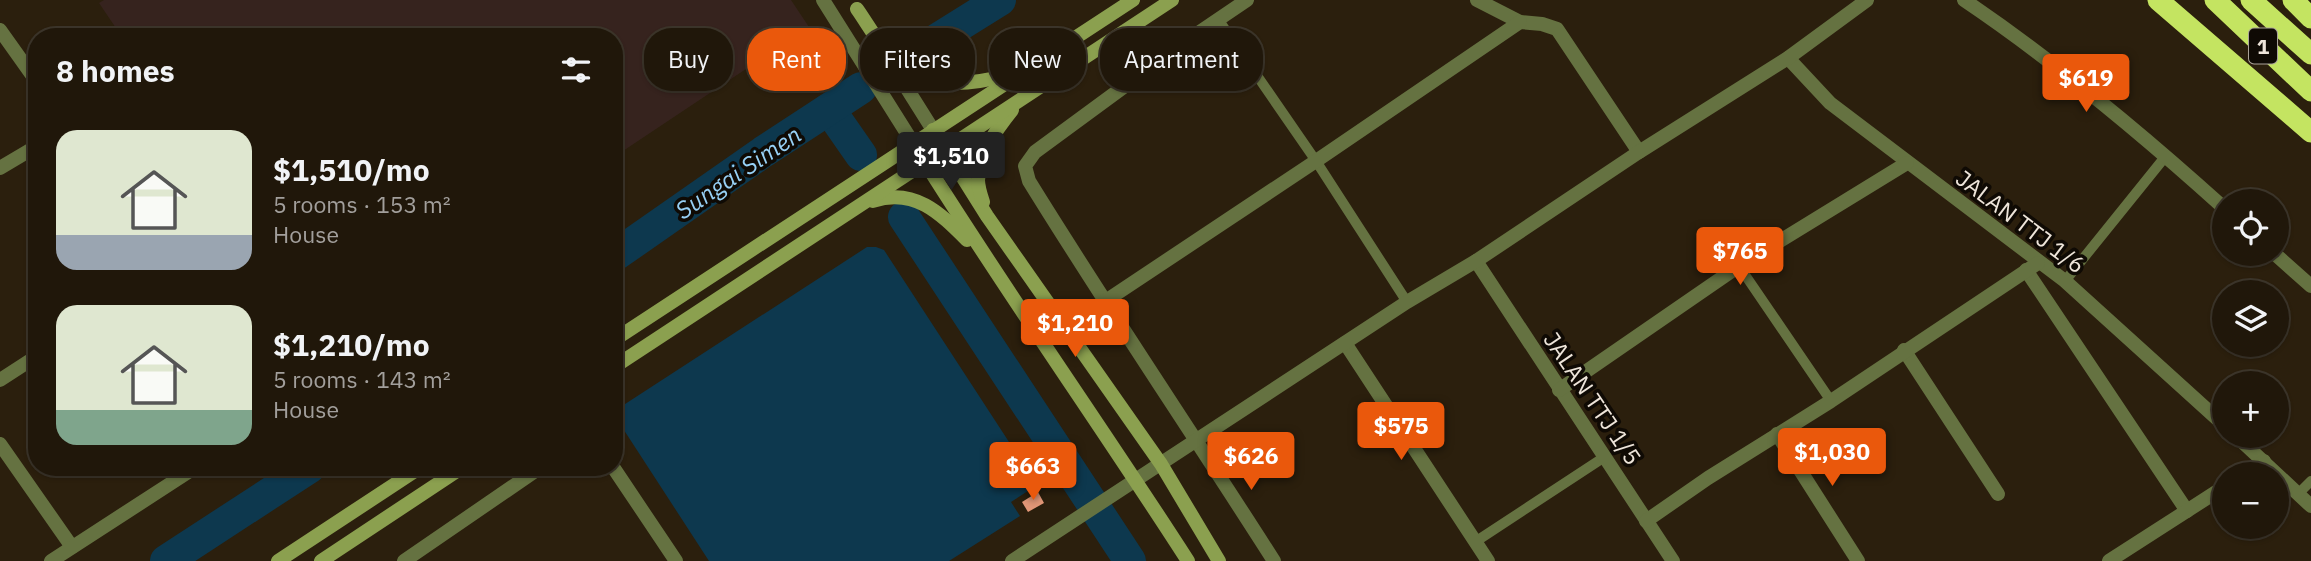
<!DOCTYPE html>
<html lang="en">
<head>
<meta charset="utf-8">
<style>
  :root { --surface:#20170a; --page:#2d2418; --text:#f1f3f6; --muted:#a29f9c; --line:#3d362b; --accent:#ea580c }
  body { margin:0; font-family:"IBM Plex Sans",sans-serif; background:var(--page); color:var(--text); height:100vh; display:flex; flex-direction:column; font-size:26px; white-space:nowrap }
  * { box-sizing:border-box; margin:0 }
  p { font-size:23px; color:var(--muted) }
  .icon { flex:none; width:38px; height:38px; fill:none; stroke:currentColor; stroke-width:2; stroke-linecap:round; stroke-linejoin:round }
  .map { position:relative; flex:1; overflow:hidden }
  .drawer { position:absolute; left:28px; top:28px; width:595px; height:448px; display:flex; flex-direction:column; background:var(--surface); border-radius:28px; box-shadow:0 2px 5px #0004,0 0 0 2px var(--line) }
  .drawer>* { flex:none }
  .banner { position:absolute; left:644px; top:28px; width:665px; height:63px; display:flex; gap:14px }
  .buttons { position:absolute; left:2212px; top:189px; display:grid; gap:14px }
  .buttons a { display:grid; place-items:center; width:77px; height:77px; border-radius:50%; background:var(--surface); box-shadow:0 2px 5px #0004,0 0 0 2px var(--line); font-size:35px }
  .price { position:absolute; translate:-50% -60px; padding:0 16px; border-radius:7px; background:var(--accent); color:#fff; font-size:23px; line-height:46px; filter:drop-shadow(0 2px 4px #0008) }
  .price::after { content:''; position:absolute; left:50%; top:42px; width:21px; height:16px; margin-left:-10px; background:inherit; clip-path:polygon(0 0,100% 0,50% 100%) }
  .price.on { background:#222; color:#fff }
  ul { padding:0; list-style:none }
  li { display:flex; align-items:center; gap:21px; height:175px; padding:0 28px }
  li span { display:grid; place-items:center; flex:none; width:196px; height:140px; border-radius:21px; color:#555 }
  li>.icon { margin-inline-start:auto }
  span .icon { width:84px; height:84px; fill:#fffc; stroke-width:1 }
  li b { font-size:30px }
  h2 { display:flex; justify-content:space-between; align-items:center; height:84px; padding:0 28px; font-size:30px }
  .pill { padding:0 24px; border-radius:28px; background:var(--surface); box-shadow:0 2px 5px #0004,0 0 0 2px var(--line); font-size:24px; line-height:63px }
  .pill.on { background:var(--accent); color:#fff }
  .map>svg:first-child { display:block }
  .education { fill:#36231e }
  .water { fill:#0d384e }
  .lines { fill:none; stroke-linecap:round; stroke-linejoin:round }
  .river { stroke:#0d384e; stroke-width:32 }
  .building { fill:#e39878 }
  .lane { stroke:#657241; stroke-width:10 }
  .street { stroke:#657241; stroke-width:14 }
  .secondary { stroke:#8ba04f; stroke-width:14 }
  .highway { stroke:#c4e461; stroke-width:21 }
  .labels { text-anchor:middle; dominant-baseline:central; stroke-width:7; stroke-linejoin:round; paint-order:stroke }
  .shield { fill:#0f0a04; stroke:#aba39a; stroke-width:2 }
  .shield-label { font-size:21px; font-weight:bold; fill:#eee5da }
  .street-label { font-size:23px; fill:#eee5da; stroke:#0f0a04 }
  .water-label { font-size:24px; font-style:italic; fill:#97d0f5; stroke:#0f0a04 }
</style>
</head>
<body>
<div class="map">
<svg width="2311" height="561" viewBox="0 0 2311 561">
  <rect width="100%" height="100%" fill="#2b1f0d"/>
  <polygon class="education" points="104,0 791,0 809,27 614,157 614,37 122,37 99,3"/>
  <polygon class="water" points="867,247 876,247 884,250 1037,485 1011,502 1020,516 949,561 709,561 620,424 619,415 622,406"/>
  <g class="lines">
    <g class="river">
      <polyline points="923,48 1000,0"/>
      <polyline points="829,109 861,155"/>
      <polyline points="904,217 1130,561"/>
      <polyline points="614,256 763,152 861,88"/>
      <polyline points="166,561 310,467"/>
    </g>
  </g>
  <polygon class="building" points="1038,492 1044,503 1028,512 1022,502"/>
  <g class="lines">
    <g class="lane">
      <polyline points="1218,19 1316,161 1407,302"/>
      <polyline points="1739,266 1831,401"/>
      <polyline points="2065,281 2165,157"/>
      <polyline points="2298,494 2311,481"/>
      <polyline points="1475,542 1606,456"/>
    </g>
    <g class="street">
      <polyline points="823,0 913,143"/>
      <path d="M1247,0L1182,44L1035,152L1025,166L1029,181C1108,309 1193,434 1274,561"/>
      <polyline points="1477,0 1520,22 1542,24 1557,29 1639,152"/>
      <path d="M1964,0C2056,62 2142,134 2224,208"/>
      <polyline points="0,30 37,82"/>
      <polyline points="884,52 933,130"/>
      <polyline points="1788,58 1830,103 2065,281 2224,425"/>
      <polyline points="0,168 37,146"/>
      <polyline points="2275,254 2311,286"/>
      <polyline points="1476,261 1673,561"/>
      <polyline points="2026,270 2187,511"/>
      <polyline points="1104,302 1316,161 1520,22"/>
      <polyline points="1345,343 1488,561"/>
      <polyline points="1904,350 1998,494"/>
      <polyline points="0,380 37,356"/>
      <polyline points="1559,390 1739,266 1907,163"/>
      <polyline points="1777,434 1858,561"/>
      <polyline points="2236,436 2311,506"/>
      <polyline points="0,444 72,547"/>
      <polyline points="613,467 676,561"/>
      <polyline points="2244,474 2264,461"/>
      <polyline points="1646,521 1708,478 1831,401 2038,263"/>
      <polyline points="51,561 196,467"/>
      <polyline points="404,561 541,467"/>
      <polyline points="1012,561 1407,302 1476,261 1639,152 1788,58 1867,0"/>
      <polyline points="2109,561 2224,487"/>
    </g>
    <g class="secondary">
      <path d="M857,9C867,23 876,40 888,53C922,90 963,87 1008,75"/>
      <polyline points="933,130 987,216 1161,464 1219,561"/>
      <path d="M913,143C1001,285 1098,421 1188,561"/>
      <path d="M873,201C914,187 940,213 967,240"/>
      <path d="M983,202C981,196 978,187 978,180C980,153 995,131 1012,110"/>
      <polyline points="614,340 1133,0"/>
      <polyline points="614,367 1172,0"/>
      <polyline points="278,561 421,467"/>
      <polyline points="321,561 463,467"/>
    </g>
    <g class="highway">
      <polyline points="2158,0 2311,132"/>
      <polyline points="2215,0 2311,91"/>
      <polyline points="2251,0 2311,54"/>
      <polyline points="2293,0 2311,18"/>
    </g>
  </g>
  <g class="labels">
    <rect class="shield" x="2249" y="28.5" width="28" height="35" rx="5"/>
    <g class="shield-label">
      <text x="2263" y="46">1</text>
    </g>
    <g class="street-label">
      <text transform="translate(2021 221) rotate(37)">JALAN TTJ 1/6</text>
      <text transform="translate(1593 398) rotate(56)">JALAN TTJ 1/5</text>
    </g>
    <g class="water-label">
      <text transform="translate(738 172) rotate(-34)">Sungai Simen</text>
    </g>
  </g>
</svg>
<div class="buttons">
<a><svg class="icon" aria-label="locate" viewBox="0 0 24 24"><circle cx="12" cy="12" r="6"/><path d="M12 2v4M12 18v4M2 12h4M18 12h4"/></svg></a>
<a><svg class="icon" aria-label="layers" viewBox="0 0 24 24"><path d="M12 4l9 5-9 5-9-5zM3 14l9 5 9-5"/></svg></a>
<a>+</a>
<a>−</a>
</div>
<b class="price" style="left:2086px;top:114px">$619</b>
<b class="price on" style="left:951px;top:192px">$1,510</b>
<b class="price" style="left:1740px;top:287px">$765</b>
<b class="price" style="left:1075px;top:359px">$1,210</b>
<b class="price" style="left:1401px;top:462px">$575</b>
<b class="price" style="left:1832px;top:488px">$1,030</b>
<b class="price" style="left:1251px;top:492px">$626</b>
<b class="price" style="left:1033px;top:502px">$663</b>
<div class="banner">
<a class="pill">Buy</a>
<a class="pill on">Rent</a>
<a class="pill">Filters</a>
<a class="pill">New</a>
<a class="pill">Apartment</a>
</div>
<section class="drawer">
<h2>8 homes<svg class="icon" aria-label="filters" viewBox="0 0 24 24"><path d="M4 7h16M4 17h16"/><circle cx="9" cy="7" r="2"/><circle cx="15" cy="17" r="2"/></svg></h2>
<ul>
<li><span style="background:linear-gradient(#dfe7d0 75%,#9aa5b1 0)"><svg class="icon" aria-label="home" viewBox="0 0 24 24"><path d="M3 11l9-7 9 7M6 9v11h12V9"/></svg></span><div><b>$1,510/mo</b><p>5 rooms · 153 m²</p><p>House</p></div></li>
<li><span style="background:linear-gradient(#dfe7d0 75%,#7fa58c 0)"><svg class="icon" aria-label="home" viewBox="0 0 24 24"><path d="M3 11l9-7 9 7M6 9v11h12V9"/></svg></span><div><b>$1,210/mo</b><p>5 rooms · 143 m²</p><p>House</p></div></li>
</ul>
</section>
</div>
</body>
</html>
